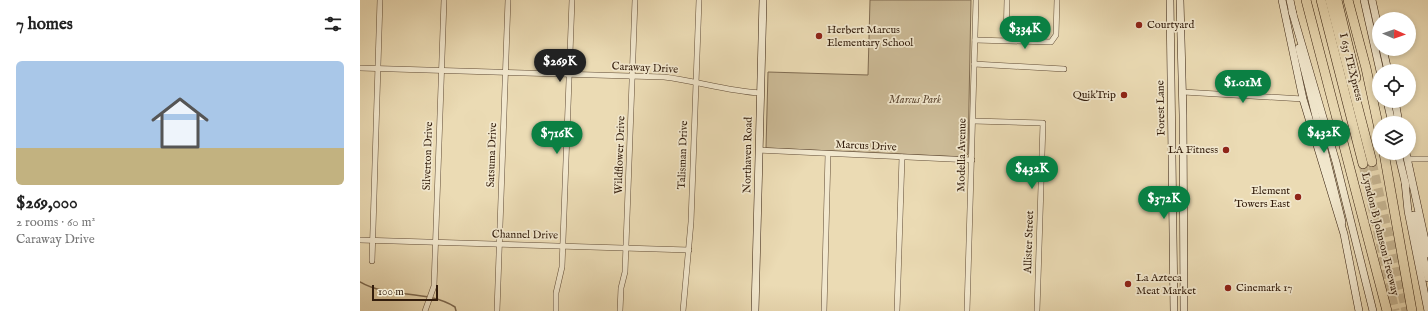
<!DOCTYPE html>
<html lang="en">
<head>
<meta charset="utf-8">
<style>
  :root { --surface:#fff; --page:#f6f6f6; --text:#222; --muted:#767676; --line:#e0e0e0; --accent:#0b8043 }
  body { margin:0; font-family:"IM FELL English",serif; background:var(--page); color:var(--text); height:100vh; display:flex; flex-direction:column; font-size:15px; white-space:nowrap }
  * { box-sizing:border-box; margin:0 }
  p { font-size:13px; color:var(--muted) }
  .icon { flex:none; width:22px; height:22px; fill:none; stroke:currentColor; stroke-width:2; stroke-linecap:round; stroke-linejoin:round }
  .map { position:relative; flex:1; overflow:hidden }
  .panel { display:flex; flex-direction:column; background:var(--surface); width:360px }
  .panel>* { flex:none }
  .needle { width:26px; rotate:92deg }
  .fabs { position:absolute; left:1012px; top:12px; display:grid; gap:8px }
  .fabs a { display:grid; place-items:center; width:44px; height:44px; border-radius:50%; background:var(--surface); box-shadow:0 2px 6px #0003; font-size:20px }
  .scale { position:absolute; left:12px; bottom:10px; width:66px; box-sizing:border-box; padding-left:4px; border:2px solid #331d0c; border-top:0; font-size:11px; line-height:14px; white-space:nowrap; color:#331d0c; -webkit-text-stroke:3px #f2e8ce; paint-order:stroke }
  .price { position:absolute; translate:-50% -34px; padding:0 9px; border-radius:14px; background:var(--accent); color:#fff; font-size:13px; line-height:26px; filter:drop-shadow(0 1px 2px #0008) }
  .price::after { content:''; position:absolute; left:50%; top:24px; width:12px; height:9px; margin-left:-6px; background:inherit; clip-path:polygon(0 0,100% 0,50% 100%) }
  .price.current { background:#222; color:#fff }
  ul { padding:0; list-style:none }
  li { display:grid; align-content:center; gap:8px; height:212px; padding:0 16px }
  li+li { border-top:1px solid var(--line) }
  li span { display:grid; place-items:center; height:124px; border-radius:6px; color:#555 }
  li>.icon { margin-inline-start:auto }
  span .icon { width:72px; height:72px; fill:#fffc; stroke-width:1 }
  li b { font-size:17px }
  h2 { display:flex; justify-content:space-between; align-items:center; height:48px; padding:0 16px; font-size:17px }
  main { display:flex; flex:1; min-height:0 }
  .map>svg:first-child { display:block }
  .green { fill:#ccbb97; stroke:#806c52 }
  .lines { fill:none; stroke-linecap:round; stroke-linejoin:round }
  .stream { stroke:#7c684f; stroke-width:1.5 }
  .highway-tunnel { stroke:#c6b592; stroke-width:9; stroke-dasharray:9 4.5; stroke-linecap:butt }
  .street-casing { stroke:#614c36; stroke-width:6 }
  .secondary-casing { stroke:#331d0c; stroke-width:8 }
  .highway-casing { stroke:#331d0c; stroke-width:10 }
  .street { stroke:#f2e8ce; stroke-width:5 }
  .secondary { stroke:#f2e8ce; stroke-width:7 }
  .highway { stroke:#ebdbb4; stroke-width:9 }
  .poi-dot { fill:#8f2418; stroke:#f2e8ce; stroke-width:1.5 }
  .labels { text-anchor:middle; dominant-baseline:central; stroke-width:3.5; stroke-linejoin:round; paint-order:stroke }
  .poi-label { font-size:11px; fill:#331d0c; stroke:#f2e8ce; text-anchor:start }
  .street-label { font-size:11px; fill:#331d0c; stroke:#f2e8ce }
  .park-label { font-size:11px; font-style:italic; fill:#614c36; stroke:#f2e8ce }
</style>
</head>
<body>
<main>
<section class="panel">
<h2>7 homes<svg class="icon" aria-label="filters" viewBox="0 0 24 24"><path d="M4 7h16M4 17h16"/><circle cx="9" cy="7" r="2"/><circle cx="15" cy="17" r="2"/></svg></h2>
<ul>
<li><span style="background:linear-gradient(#a9c7e8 70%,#c2b280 0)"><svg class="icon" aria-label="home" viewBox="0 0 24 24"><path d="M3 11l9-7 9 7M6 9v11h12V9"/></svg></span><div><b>$269,000</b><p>2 rooms · 60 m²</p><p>Caraway Drive</p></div></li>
</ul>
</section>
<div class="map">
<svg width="1068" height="311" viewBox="0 0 1068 311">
  <rect width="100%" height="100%" fill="#ebdbb4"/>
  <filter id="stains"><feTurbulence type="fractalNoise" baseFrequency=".005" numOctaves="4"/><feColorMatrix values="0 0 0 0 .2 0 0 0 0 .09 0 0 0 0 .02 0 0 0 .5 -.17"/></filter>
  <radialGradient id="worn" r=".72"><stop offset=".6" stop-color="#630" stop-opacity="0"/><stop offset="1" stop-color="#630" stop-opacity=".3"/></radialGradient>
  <polygon class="green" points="510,0 611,0 608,154 605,157 406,148 408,72 508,75"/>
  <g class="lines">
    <path class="stream" d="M0,282C29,299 67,289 95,307L96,311"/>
    <g class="highway-tunnel">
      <polyline points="1012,162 1046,311"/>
      <polyline points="1003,164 1035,311"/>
    </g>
    <defs>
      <g id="street">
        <polyline points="615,40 691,42 696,35 697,0"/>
        <polyline points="646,40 647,0"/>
        <polyline points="614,64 704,69"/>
        <path d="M0,68L304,77C337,81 367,91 400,93"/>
        <polyline points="823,92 943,99"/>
        <polyline points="613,121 683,123 677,311"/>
        <polyline points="399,150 612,160"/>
        <polyline points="1048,159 1068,159"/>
        <polyline points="0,240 329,250"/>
        <polyline points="12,261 20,0"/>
        <polyline points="65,311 74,286 84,0"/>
        <polyline points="137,311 148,0"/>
        <polyline points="196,311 196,293 202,267 212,0"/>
        <polyline points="260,311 261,288 265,272 275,0"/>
        <polyline points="323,311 331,222 339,0"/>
        <polyline points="464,311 468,154"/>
        <polyline points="537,311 542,157"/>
        <polyline points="607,311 616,0"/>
      </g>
      <g id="secondary">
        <polyline points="810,0 814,311"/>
        <polyline points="820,0 823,115 824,311"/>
        <polyline points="922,0 943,99 984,234 999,311"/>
        <polyline points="930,0 933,14"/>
        <polyline points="1004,0 1020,71"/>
        <polyline points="1012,0 1019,32"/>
        <polyline points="932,11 976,162 1013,311"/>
        <polyline points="939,48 982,222"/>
        <polyline points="1023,49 1028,71"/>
        <polyline points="1027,101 1032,123"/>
        <polyline points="1035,101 1039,123"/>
        <polyline points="1038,153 1046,186"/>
        <polyline points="1046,153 1068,254"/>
        <polyline points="1045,182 1048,211 1068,311"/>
        <polyline points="1054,215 1068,278"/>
        <polyline points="395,311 403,0"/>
      </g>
      <g id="highway">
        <polyline points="946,0 1027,311"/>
        <polyline points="961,0 1003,164"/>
        <polyline points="970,0 1012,162"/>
        <polyline points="977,0 996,78"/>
        <polyline points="988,0 1006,68 1019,129"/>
        <polyline points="1024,153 1052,311"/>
      </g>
    </defs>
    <use href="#street" class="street-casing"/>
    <use href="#secondary" class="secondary-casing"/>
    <use href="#highway" class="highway-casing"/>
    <use href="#street" class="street"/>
    <use href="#secondary" class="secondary"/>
    <use href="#highway" class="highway"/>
  </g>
  <g class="poi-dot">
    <circle cx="779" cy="25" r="4"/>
    <circle cx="459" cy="36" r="4"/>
    <circle cx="764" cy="95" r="4"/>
    <circle cx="866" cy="150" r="4"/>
    <circle cx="938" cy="197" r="4"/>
    <circle cx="768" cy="284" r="4"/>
    <circle cx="868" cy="288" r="4"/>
  </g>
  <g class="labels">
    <g class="poi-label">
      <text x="787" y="25">Courtyard</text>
      <text x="467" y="30">Herbert Marcus<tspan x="467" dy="13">Elementary School</tspan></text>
      <text x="756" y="95" text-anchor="end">QuikTrip</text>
      <text x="858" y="150" text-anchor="end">LA Fitness</text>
      <text x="930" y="191" text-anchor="end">Element<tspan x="930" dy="13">Towers East</tspan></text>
      <text x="776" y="278">La Azteca<tspan x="776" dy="13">Meat Market</tspan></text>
      <text x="876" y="288">Cinemark 17</text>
    </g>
    <g class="street-label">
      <text transform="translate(991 67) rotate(76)">I 635 TEXpress</text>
      <text transform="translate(285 68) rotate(3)">Caraway Drive</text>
      <text transform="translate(801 108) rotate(-91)">Forest Lane</text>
      <text transform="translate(506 146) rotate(3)">Marcus Drive</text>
      <text transform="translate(132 155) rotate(-88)">Satsuma Drive</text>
      <text transform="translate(260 155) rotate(-88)">Wildflower Drive</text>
      <text transform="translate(323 155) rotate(-88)">Talisman Drive</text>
      <text transform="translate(388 155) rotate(-89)">Northaven Road</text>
      <text transform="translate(602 155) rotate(-89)">Modella Avenue</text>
      <text transform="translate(68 156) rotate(-88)">Silverton Drive</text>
      <text transform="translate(1020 234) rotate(76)">Lyndon B Johnson Freeway</text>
      <text transform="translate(165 235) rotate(1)">Channel Drive</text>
      <text transform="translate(669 242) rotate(-88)">Allister Street</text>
    </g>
    <g class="park-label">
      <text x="555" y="100">Marcus Park</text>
    </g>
  </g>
  <rect width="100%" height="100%" filter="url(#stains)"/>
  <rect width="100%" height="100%" fill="url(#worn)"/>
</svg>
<div class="fabs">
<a><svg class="needle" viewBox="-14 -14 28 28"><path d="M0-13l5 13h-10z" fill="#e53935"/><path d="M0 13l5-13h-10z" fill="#767676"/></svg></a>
<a><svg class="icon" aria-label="locate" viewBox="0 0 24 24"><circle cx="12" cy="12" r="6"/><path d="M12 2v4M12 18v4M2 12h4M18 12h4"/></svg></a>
<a><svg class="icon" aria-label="layers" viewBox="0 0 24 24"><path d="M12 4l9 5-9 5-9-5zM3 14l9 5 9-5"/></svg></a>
</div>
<div class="scale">100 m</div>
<b class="price" style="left:665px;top:50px">$334K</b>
<b class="price current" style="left:200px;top:83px">$269K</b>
<b class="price" style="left:883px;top:104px">$1.01M</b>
<b class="price" style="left:964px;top:154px">$432K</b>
<b class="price" style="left:197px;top:155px">$716K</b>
<b class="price" style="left:672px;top:190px">$432K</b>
<b class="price" style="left:804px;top:220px">$372K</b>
</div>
</main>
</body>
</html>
